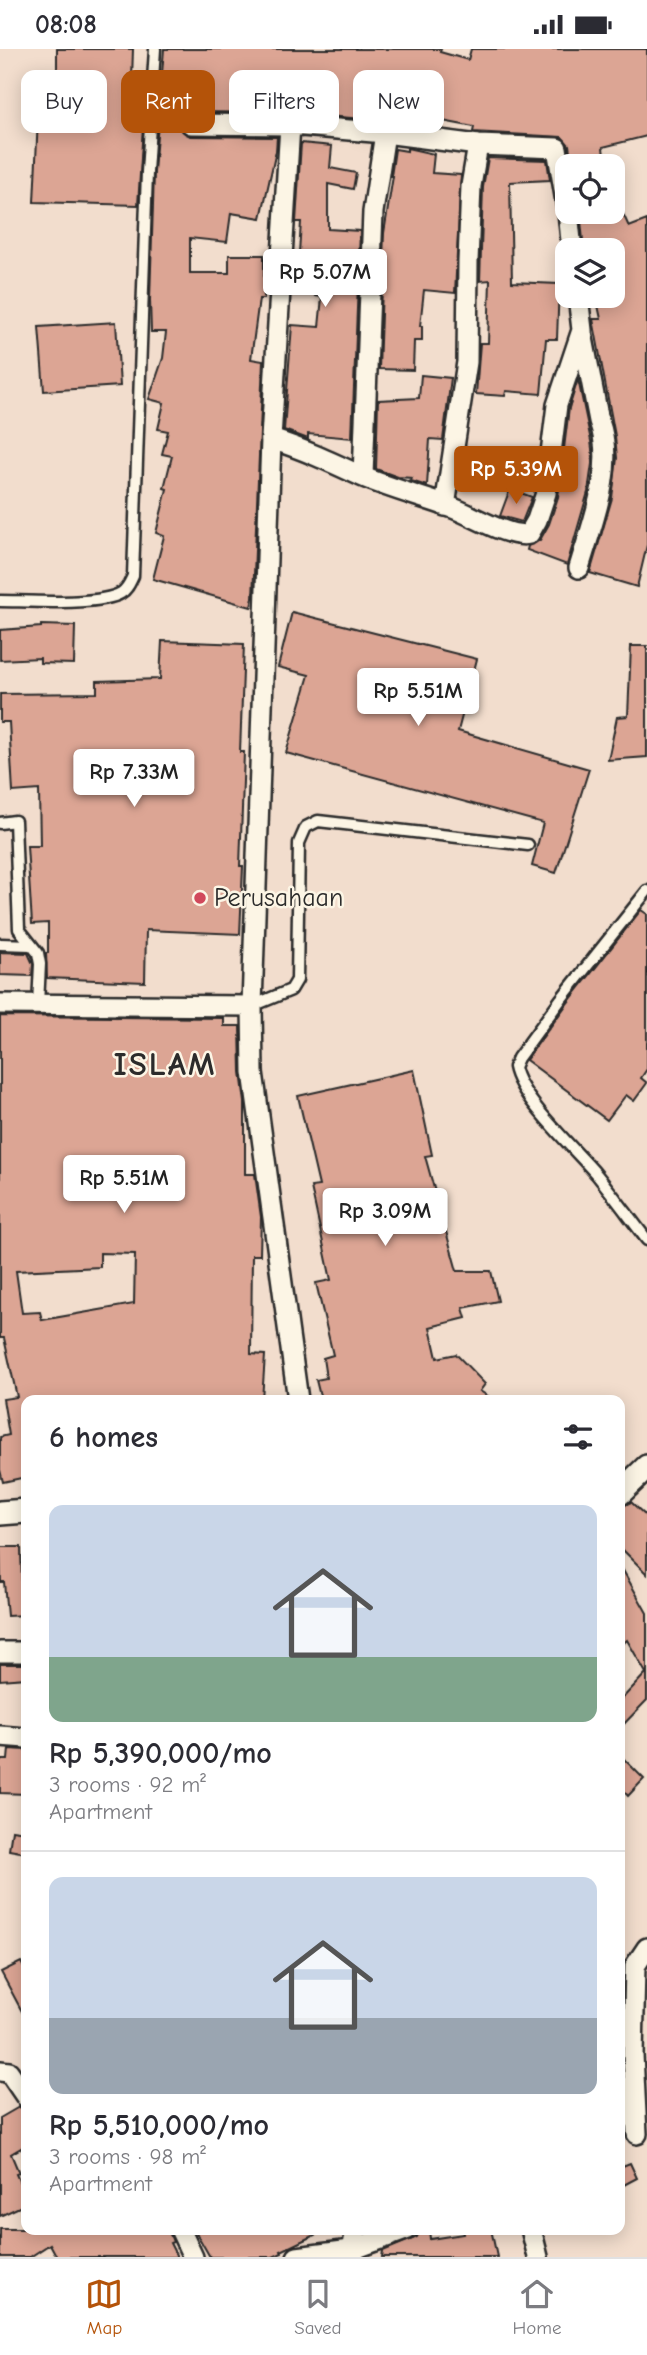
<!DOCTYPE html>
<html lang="en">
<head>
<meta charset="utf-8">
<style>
  :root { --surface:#fff; --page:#f2f2f3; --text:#2b2b33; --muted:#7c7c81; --line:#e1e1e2; --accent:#b45309 }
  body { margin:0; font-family:"Comic Neue",sans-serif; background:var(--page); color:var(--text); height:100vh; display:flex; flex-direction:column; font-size:26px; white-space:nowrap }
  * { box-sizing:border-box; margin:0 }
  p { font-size:23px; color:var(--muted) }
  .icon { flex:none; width:38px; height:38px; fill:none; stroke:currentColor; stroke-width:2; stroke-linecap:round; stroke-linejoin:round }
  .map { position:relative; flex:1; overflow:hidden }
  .side { position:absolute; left:21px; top:1346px; width:604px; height:840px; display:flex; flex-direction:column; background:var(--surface); border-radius:14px; box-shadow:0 4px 18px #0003 }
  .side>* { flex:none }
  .top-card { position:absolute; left:21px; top:21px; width:606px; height:63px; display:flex; gap:14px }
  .controls { position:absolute; left:555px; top:105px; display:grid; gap:14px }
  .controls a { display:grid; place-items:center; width:70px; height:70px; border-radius:14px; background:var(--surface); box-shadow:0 4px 18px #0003; font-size:35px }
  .price { position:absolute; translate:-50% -60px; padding:0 16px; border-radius:7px; background:#fff; color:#222; font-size:23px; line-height:46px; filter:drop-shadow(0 2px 4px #0008) }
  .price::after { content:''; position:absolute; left:50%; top:42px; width:21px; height:16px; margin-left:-10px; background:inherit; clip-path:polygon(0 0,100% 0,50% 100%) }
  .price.active { background:var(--accent); color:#fff }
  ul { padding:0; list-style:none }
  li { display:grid; align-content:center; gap:14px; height:371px; padding:0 28px }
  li+li { border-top:2px solid var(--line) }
  li span { display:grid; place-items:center; height:217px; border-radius:14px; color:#555 }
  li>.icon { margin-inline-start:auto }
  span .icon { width:126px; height:126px; fill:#fffc; stroke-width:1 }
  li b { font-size:30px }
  h2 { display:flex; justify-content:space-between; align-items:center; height:84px; padding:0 28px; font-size:30px }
  .pill { padding:0 24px; border-radius:14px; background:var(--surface); box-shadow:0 4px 18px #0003; font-size:24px; line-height:63px }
  .pill.active { background:var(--accent); color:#fff }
  .status { display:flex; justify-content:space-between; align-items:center; height:49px; padding:0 35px; background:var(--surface); direction:ltr }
  .status svg { height:19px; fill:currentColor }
  .dock { display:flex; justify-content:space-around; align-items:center; height:98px; border-top:2px solid var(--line); background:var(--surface); font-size:19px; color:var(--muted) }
  .dock a { display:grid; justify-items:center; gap:4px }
  .dock .active { color:var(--accent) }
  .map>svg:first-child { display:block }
  .building { fill:#dca594; stroke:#2b2b2b; stroke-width:2; fill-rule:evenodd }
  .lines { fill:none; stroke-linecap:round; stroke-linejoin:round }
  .service-casing { stroke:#2b2b2b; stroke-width:15 }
  .minor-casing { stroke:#2b2b2b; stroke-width:24 }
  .tertiary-casing { stroke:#2b2b2b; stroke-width:28 }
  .service { stroke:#fcf5e5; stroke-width:10 }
  .minor { stroke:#fcf5e5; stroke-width:19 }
  .tertiary { stroke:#fcf5e5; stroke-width:23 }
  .poi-dot { fill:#d1495b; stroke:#fcf5e5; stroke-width:2.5 }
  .labels { text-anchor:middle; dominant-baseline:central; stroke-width:5; stroke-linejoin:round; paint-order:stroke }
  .poi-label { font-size:26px; fill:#2b2b2b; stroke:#fcf5e5; text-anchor:start }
  .district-label { font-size:33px; font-weight:bold; letter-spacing:2px; fill:#2b2b2b; stroke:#fcf5e5 }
</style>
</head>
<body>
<div class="status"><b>08:08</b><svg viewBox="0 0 49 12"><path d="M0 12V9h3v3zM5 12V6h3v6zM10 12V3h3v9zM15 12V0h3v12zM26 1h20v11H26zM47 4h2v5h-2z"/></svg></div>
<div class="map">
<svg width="647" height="2208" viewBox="0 0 647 2208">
  <rect width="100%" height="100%" fill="#f2ddcd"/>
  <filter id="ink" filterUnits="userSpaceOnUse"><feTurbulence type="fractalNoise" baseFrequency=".0143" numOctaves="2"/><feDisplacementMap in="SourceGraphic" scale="14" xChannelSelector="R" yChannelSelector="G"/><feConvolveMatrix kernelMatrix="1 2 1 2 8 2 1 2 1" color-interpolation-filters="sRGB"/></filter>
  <g filter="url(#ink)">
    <g class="building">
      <polygon points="57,0 133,0 132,31 146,31 138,156 34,153 40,27 57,28"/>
      <polygon points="164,0 441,0 440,3 468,11 471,0 647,0 647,87 603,98 605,117 572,117 569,96 562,88 473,83 474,78 432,70 430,78 377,69 376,71 290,64 191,63 181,68 180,80 190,87 277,88 276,102 261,169 231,164 227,193 190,189 190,224 229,224 229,206 264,206 264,250 259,250 251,310 263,312 253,549 251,558 153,530 164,487 156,484 167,440 164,439 172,407 162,405 168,382 158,380 164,354 149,350 163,309 166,283 151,283 150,251 154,123"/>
      <polygon points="301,94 332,97 330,119 356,124 353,140 328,135 328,180 360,182 352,389 308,385 308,390 284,381 292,276 319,278 322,248 315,247 319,205 299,204 301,173 296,173"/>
      <polygon points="407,99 434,105 432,124 461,126 455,244 424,241 420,277 422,277 422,292 414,292 413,321 379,320 384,184 393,127 391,127 395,100 407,102"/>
      <polygon points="488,109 547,111 550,131 510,133 512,233 559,235 557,290 546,290 541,345 506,342 505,347 476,345 480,294 488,294 490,231 480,232 483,138"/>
      <polygon points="621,160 629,178 647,171 647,496 637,538 590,524 612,449 617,409 615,387 593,270 601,270 596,247 612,247 612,201 584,201 581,172 602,163 603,167"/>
      <polygon points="116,273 120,337 44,342 39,278"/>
      <polygon points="421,326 451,329 443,391 430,390 427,437 411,432 412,429 398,428 376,420 378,351 419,349"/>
      <polygon points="578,330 591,392 593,408 588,443 567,516 527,501 528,497 540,491 549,475 558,448 569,359"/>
      <polygon points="510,440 532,448 522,473 500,467"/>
      <polygon points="292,563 477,610 458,682 589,720 556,824 532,817 543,774 286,704 309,626 278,618"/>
      <polygon points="41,576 75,577 74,615 40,614 40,609 0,611 0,581 41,578"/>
      <polygon points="162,592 244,595 240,703 244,703 240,817 243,817 240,885 146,881 145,933 47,929 46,904 48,904 48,874 32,875 27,797 40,797 39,741 13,743 9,673 0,673 0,645 97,644 97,632 160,630"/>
      <polygon points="631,597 647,597 647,708 608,711 617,668 628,667"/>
      <polygon points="641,861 647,865 647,1020 641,1029 647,1034 634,1052 626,1046 607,1071 526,1011 567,955"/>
      <polygon points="0,903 28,904 33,915 32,927 0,926"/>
      <path d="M0,967L224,969V977H240L241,1023L245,1053V1125H255L261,1168L260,1206H252L251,1305L265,1306L262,1351H26V1377H22L26,1395V1428L3,1433L0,1421V1388L9,1386L3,1350L17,1348L4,1289H0ZM100,1204L135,1205L134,1255L42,1271L40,1263L22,1264L16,1222L100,1218Z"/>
      <polygon points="414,1021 432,1106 425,1107 457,1222 491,1222 498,1252 463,1259 466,1269 430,1278 437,1309 456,1305 485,1335 480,1342 494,1351 321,1351 316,1331 326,1329 323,1309 333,1306 316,1234 331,1231 311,1138 319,1137 298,1047"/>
      <polygon points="631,1453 647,1468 647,1525 620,1498 620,1458"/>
      <polygon points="0,1498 21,1498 22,1538 26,1538 26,1566 7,1567 4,1533 1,1533"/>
      <polygon points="620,1516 647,1564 647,1651 620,1679 620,1652 646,1624 627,1591 620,1597"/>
      <polygon points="0,1615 26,1615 26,1629 0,1631"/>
      <polygon points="9,1700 26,1701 26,1745 0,1744 0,1711 8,1711"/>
      <polygon points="620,1706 644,1730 628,1747 620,1738"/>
      <polygon points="12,1781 26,1783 26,1804 9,1801"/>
      <polygon points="21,1913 26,1923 26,1970 1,1923"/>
      <polygon points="19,2058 26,2060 26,2096 11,2105 19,2124 16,2125 26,2147 26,2155 0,2167 0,2069"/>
      <polygon points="630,2114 637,2129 620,2138 620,2118"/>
      <polygon points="0,2180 168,2180 173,2193 170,2194 177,2208 57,2208 50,2195 30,2208 0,2208"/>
      <polygon points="194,2180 327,2180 281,2202 282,2204 273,2208 210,2208"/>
      <polygon points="420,2180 429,2180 430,2190 463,2185 462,2180 491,2180 497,2208 382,2208 383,2202 417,2188"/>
    </g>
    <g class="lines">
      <defs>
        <g id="service">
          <path d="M0,552C27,552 100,557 121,544C128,540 130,533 133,527L147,123L155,0"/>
          <polyline points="0,774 15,772 19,880 38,904 40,915 38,955"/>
          <path d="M647,842L561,950L518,1009L514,1018C520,1050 575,1100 597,1126C614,1147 630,1169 647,1191"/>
          <polyline points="0,895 31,896"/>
          <polyline points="252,957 291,941 297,931 299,794 306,778 318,772 528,796"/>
        </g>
        <g id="minor">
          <polyline points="191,75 290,76"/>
          <polyline points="568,163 572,201"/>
          <path d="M271,390C303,400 331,413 361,427C391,440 423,448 453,459C472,466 510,490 529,485L537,471L546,444L557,356L582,281L578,247"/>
          <polyline points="363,427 373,163 385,84"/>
          <polyline points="445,457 467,313 468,213 471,137 478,96"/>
          <path d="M579,519C592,474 616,418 599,372L582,284"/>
          <polyline points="0,955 252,957"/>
          <polyline points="298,1351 253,1023 252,957 271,390 290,76 385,84 478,96 557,99 567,159"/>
          <polyline points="0,1603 26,1603"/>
          <polyline points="0,1687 26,1689"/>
          <polyline points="0,2022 9,2023 26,2048"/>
          <polyline points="637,2085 633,2006 635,1917 647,1899"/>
          <polyline points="180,2180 193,2208"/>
          <polyline points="531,2180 538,2208"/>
          <polyline points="297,2208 351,2201 408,2180"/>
          <polyline points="351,2208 356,2180"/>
        </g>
        <g id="tertiary">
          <polyline points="620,1444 647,1418"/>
          <polyline points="0,1464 26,1462"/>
        </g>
      </defs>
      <use href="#service" class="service-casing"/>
      <use href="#minor" class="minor-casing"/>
      <use href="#tertiary" class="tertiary-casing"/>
      <use href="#service" class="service"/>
      <use href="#minor" class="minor"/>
      <use href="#tertiary" class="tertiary"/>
    </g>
  </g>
  <circle class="poi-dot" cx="200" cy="849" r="7"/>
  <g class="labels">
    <g class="poi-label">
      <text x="214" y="849">Perusahaan</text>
    </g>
    <g class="district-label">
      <text x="165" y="1015">ISLAM</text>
    </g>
  </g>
</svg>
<div class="controls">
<a><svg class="icon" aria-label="locate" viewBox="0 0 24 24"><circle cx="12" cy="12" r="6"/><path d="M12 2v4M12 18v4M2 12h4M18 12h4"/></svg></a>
<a><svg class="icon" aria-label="layers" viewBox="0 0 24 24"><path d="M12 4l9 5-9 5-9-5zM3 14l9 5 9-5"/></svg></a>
</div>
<b class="price" style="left:325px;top:260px">Rp 5.07M</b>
<b class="price active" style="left:516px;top:457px">Rp 5.39M</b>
<b class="price" style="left:418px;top:679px">Rp 5.51M</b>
<b class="price" style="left:134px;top:760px">Rp 7.33M</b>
<b class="price" style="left:124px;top:1166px">Rp 5.51M</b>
<b class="price" style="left:385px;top:1199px">Rp 3.09M</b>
<div class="top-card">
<a class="pill">Buy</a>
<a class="pill active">Rent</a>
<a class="pill">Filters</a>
<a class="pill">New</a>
</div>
<section class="side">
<h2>6 homes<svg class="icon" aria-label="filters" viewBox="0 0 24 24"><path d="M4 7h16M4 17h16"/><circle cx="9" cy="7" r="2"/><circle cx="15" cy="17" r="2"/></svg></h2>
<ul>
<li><span style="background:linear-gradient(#c9d6e8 70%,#7fa58c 0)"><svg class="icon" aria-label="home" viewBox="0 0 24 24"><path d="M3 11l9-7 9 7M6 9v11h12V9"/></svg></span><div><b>Rp 5,390,000/mo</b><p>3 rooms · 92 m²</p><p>Apartment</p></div></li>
<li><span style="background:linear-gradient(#c9d6e8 65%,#9aa5b1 0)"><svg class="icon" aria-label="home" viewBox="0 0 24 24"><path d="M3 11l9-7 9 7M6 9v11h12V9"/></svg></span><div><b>Rp 5,510,000/mo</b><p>3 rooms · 98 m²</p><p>Apartment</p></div></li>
</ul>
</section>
</div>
<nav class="dock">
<a class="active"><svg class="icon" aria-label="map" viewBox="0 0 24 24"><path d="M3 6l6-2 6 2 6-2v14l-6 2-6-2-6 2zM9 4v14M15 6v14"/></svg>Map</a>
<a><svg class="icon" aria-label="saved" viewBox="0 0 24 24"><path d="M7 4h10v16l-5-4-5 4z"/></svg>Saved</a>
<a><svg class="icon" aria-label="home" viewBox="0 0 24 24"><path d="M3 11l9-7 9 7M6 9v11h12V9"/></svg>Home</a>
</nav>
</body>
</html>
